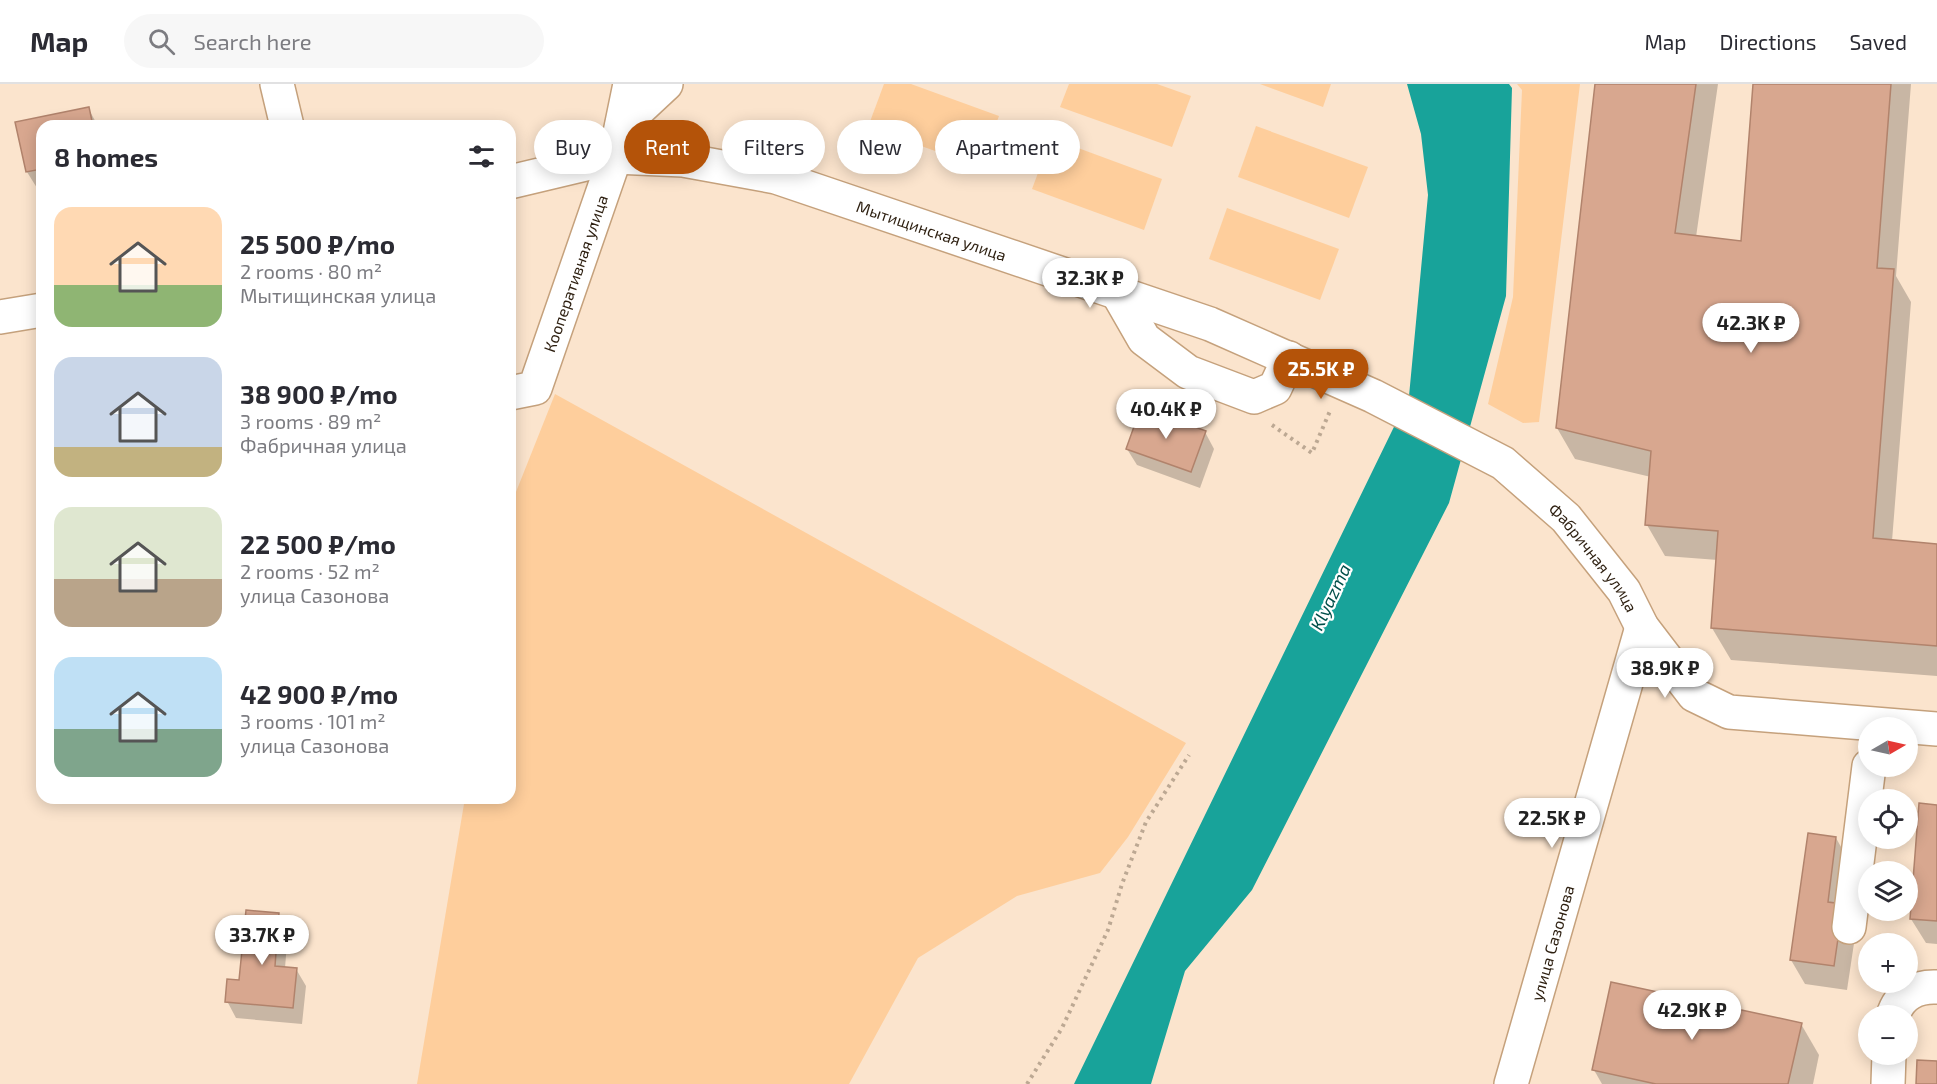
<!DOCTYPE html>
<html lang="en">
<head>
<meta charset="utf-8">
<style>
  :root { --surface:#fff; --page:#f7f7f7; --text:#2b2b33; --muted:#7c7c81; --line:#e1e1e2; --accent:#b45309 }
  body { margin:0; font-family:"Exo 2",sans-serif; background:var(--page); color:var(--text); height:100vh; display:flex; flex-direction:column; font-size:22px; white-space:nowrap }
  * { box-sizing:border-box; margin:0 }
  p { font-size:20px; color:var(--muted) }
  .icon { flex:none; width:33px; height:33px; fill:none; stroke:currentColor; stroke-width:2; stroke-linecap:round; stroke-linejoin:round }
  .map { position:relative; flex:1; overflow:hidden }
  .side { position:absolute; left:36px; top:36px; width:480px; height:684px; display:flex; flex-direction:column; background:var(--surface); border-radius:18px; box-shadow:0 3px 15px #0003 }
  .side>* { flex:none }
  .banner { position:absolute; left:534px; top:36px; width:570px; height:54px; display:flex; gap:12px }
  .needle { width:39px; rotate:81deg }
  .buttons { position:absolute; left:1858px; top:633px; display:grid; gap:12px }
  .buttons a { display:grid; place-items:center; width:60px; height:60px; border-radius:50%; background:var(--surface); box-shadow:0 3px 15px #0003; font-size:30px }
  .price { position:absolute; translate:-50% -51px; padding:0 14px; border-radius:21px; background:#fff; color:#222; font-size:20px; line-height:39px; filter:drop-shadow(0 2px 3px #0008) }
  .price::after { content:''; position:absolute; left:50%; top:36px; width:18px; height:14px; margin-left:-9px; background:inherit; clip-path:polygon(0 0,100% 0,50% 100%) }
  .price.selected { background:var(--accent); color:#fff }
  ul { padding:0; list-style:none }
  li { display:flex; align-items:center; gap:18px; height:150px; padding:0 18px }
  li span { display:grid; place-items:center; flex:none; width:168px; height:120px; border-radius:18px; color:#555 }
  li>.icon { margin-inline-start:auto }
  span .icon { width:72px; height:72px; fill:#fffc; stroke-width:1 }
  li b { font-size:26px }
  h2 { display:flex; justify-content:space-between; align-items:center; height:72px; padding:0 18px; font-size:26px }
  .pill { padding:0 21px; border-radius:27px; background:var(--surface); box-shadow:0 3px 15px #0003; font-size:21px; line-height:54px }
  .pill.selected { background:var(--accent); color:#fff }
  header { display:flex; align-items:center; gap:36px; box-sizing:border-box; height:84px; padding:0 30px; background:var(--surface); border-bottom:2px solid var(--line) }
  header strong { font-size:28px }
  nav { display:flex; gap:33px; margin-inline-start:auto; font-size:21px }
  .search { width:420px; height:54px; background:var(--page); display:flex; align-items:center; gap:15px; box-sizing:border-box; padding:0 21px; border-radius:33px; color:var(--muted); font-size:22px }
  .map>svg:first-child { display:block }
  .green { fill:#fece9c }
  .water { fill:#18a39a }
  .shadow { fill:#0003 }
  .building { fill:#d8a78f; stroke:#b1836c; stroke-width:1.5 }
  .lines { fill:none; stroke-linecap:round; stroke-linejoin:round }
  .minor-casing { stroke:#c5a17c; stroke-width:36 }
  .path { stroke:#bca893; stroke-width:4; stroke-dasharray:3 4.5; stroke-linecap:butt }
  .minor { stroke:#fff; stroke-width:33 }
  .labels { text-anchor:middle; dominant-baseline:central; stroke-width:4.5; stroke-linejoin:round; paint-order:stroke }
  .street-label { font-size:16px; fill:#2d1f10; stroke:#fff }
  .water-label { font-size:18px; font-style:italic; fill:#024f4a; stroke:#fff }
</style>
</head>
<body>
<header>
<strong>Map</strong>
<div class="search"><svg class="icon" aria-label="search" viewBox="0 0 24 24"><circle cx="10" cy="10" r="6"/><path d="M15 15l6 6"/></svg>Search here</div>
<nav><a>Map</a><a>Directions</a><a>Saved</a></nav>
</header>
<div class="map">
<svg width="1937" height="1000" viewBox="0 0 1937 1000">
  <rect width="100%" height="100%" fill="#fbe4cd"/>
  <g class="green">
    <polygon points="884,0 911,0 999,32 980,83 868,43"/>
    <polygon points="1069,0 1157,0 1191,12 1172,63 1060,23"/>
    <polygon points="1260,0 1331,0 1323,23"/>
    <polygon points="1517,0 1580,0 1539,338 1523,339 1488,320 1513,213 1522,6"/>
    <polygon points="1256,42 1368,83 1349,134 1238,93"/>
    <polygon points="1051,54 1162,95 1144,146 1032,105"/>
    <polygon points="1227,124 1339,165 1320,216 1209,175"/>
    <polygon points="555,310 1186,659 1128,753 1100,789 1017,812 918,874 849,1000 417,1000 465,714 510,714 510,423"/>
  </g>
  <polygon class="water" points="1407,0 1509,0 1512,4 1506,212 1449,419 1252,806 1185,887 1151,1000 1074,1000 1409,312 1428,111 1421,50"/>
  <g class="shadow">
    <polygon points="1596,0 1718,0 1696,153 1742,159 1755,0 1911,0 1896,192 1911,218 1892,457 1937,461 1937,592 1731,576 1712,544 1718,476 1665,472 1647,441 1651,393 1575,375 1557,344"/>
    <polygon points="88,24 98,42 42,42 42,103 37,104 27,88 17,39"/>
    <polygon points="1205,348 1214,365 1200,404 1137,381 1127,365"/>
    <polygon points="1937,722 1937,860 1926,859 1911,835"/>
    <polygon points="1836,754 1850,779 1856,846 1847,906 1805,900 1791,876"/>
    <polygon points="279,831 288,847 285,884 296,885 306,902 302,940 236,934 227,917"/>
    <polygon points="1801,940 1819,971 1813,1000 1602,1000 1594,986"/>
  </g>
  <g class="building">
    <polygon points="1595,0 1696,0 1675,149 1741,157 1753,0 1891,0 1877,184 1894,185 1873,454 1937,460 1937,562 1711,544 1718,447 1645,441 1651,367 1556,344"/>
    <polygon points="89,23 93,42 42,42 42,85 26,88 15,38"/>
    <polygon points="1141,323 1206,347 1191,388 1126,365"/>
    <polygon points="1919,719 1937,721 1937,837 1910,835"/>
    <polygon points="1808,749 1836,753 1828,818 1843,820 1834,882 1790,876"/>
    <polygon points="246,826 279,829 275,882 297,884 293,924 225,918 227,895 239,896"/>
    <polygon points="1611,898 1802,939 1788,1000 1656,1000 1592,986"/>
    <polygon points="1917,976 1937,977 1937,1000 1916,1000"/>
  </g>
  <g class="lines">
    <defs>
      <g id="minor">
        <polyline points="277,0 287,42"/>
        <polyline points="622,41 666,0"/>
        <path id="s1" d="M510,98L615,73L683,76L776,93L1210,240L1373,312L1503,379L1566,434L1624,507L1642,543L1694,611L1729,628L1937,645"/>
        <polyline points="1117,208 1144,255 1188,288 1254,313 1275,304 1289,274"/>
        <polyline points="0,233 42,226"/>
        <path id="s2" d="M510,309L535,304L615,73L630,0"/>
        <polyline points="1849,843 1869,682"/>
        <path d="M1893,932C1899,911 1916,902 1937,903"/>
        <path id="s3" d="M1511,1000L1642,543"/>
        <polyline points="1888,1000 1889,970"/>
      </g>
    </defs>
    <use href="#minor" class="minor-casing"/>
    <g class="path">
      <polyline points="1272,341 1312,369 1330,327"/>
      <polyline points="1027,1000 1062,944 1108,846 1122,800 1146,738 1189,671"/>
    </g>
    <use href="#minor" class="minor"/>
  </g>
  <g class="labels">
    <g class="street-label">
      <text stroke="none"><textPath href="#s1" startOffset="435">Мытищинская улица</textPath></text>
      <text stroke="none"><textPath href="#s2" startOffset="147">Кооперативная улица</textPath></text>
      <text stroke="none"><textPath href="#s1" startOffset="1185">Фабричная улица</textPath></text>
      <text stroke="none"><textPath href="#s3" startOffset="147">улица Сазонова</textPath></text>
    </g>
    <g class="water-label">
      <text transform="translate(1330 513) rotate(-65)">Klyazma</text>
    </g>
  </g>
</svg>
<div class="buttons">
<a><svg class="needle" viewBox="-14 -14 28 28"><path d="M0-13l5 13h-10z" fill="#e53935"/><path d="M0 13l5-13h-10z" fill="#7c7c81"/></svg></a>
<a><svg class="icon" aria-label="locate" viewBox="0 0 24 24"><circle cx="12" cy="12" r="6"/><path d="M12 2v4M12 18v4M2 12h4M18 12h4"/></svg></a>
<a><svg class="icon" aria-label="layers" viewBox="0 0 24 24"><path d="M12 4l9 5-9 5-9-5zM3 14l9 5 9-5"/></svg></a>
<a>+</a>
<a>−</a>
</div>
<b class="price" style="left:1090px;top:225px">32.3K ₽</b>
<b class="price" style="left:1751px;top:270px">42.3K ₽</b>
<b class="price selected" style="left:1321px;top:316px">25.5K ₽</b>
<b class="price" style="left:1166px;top:356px">40.4K ₽</b>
<b class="price" style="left:1665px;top:615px">38.9K ₽</b>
<b class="price" style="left:1552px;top:765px">22.5K ₽</b>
<b class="price" style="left:262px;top:882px">33.7K ₽</b>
<b class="price" style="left:1692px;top:957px">42.9K ₽</b>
<div class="banner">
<a class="pill">Buy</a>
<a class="pill selected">Rent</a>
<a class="pill">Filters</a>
<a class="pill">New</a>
<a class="pill">Apartment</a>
</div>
<section class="side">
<h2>8 homes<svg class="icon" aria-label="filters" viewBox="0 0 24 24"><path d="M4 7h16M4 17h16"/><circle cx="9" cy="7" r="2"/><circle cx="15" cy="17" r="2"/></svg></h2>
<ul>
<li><span style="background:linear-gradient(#ffd9b3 65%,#8fb573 0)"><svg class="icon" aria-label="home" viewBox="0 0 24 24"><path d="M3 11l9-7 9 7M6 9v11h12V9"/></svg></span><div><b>25 500 ₽/mo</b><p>2 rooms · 80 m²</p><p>Мытищинская улица</p></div></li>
<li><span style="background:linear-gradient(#c9d6e8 75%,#c2b280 0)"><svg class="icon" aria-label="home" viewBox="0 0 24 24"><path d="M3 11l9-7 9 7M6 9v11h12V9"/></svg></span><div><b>38 900 ₽/mo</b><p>3 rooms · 89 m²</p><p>Фабричная улица</p></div></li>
<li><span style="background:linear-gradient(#dfe7d0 60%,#b9a48a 0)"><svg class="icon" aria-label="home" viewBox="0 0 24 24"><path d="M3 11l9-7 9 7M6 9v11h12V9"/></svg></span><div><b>22 500 ₽/mo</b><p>2 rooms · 52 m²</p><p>улица Сазонова</p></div></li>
<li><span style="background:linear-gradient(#bfe0f5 60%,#7fa58c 0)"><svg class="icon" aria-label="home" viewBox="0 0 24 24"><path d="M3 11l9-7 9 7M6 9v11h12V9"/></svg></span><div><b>42 900 ₽/mo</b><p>3 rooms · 101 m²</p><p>улица Сазонова</p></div></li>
</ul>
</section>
</div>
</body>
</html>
